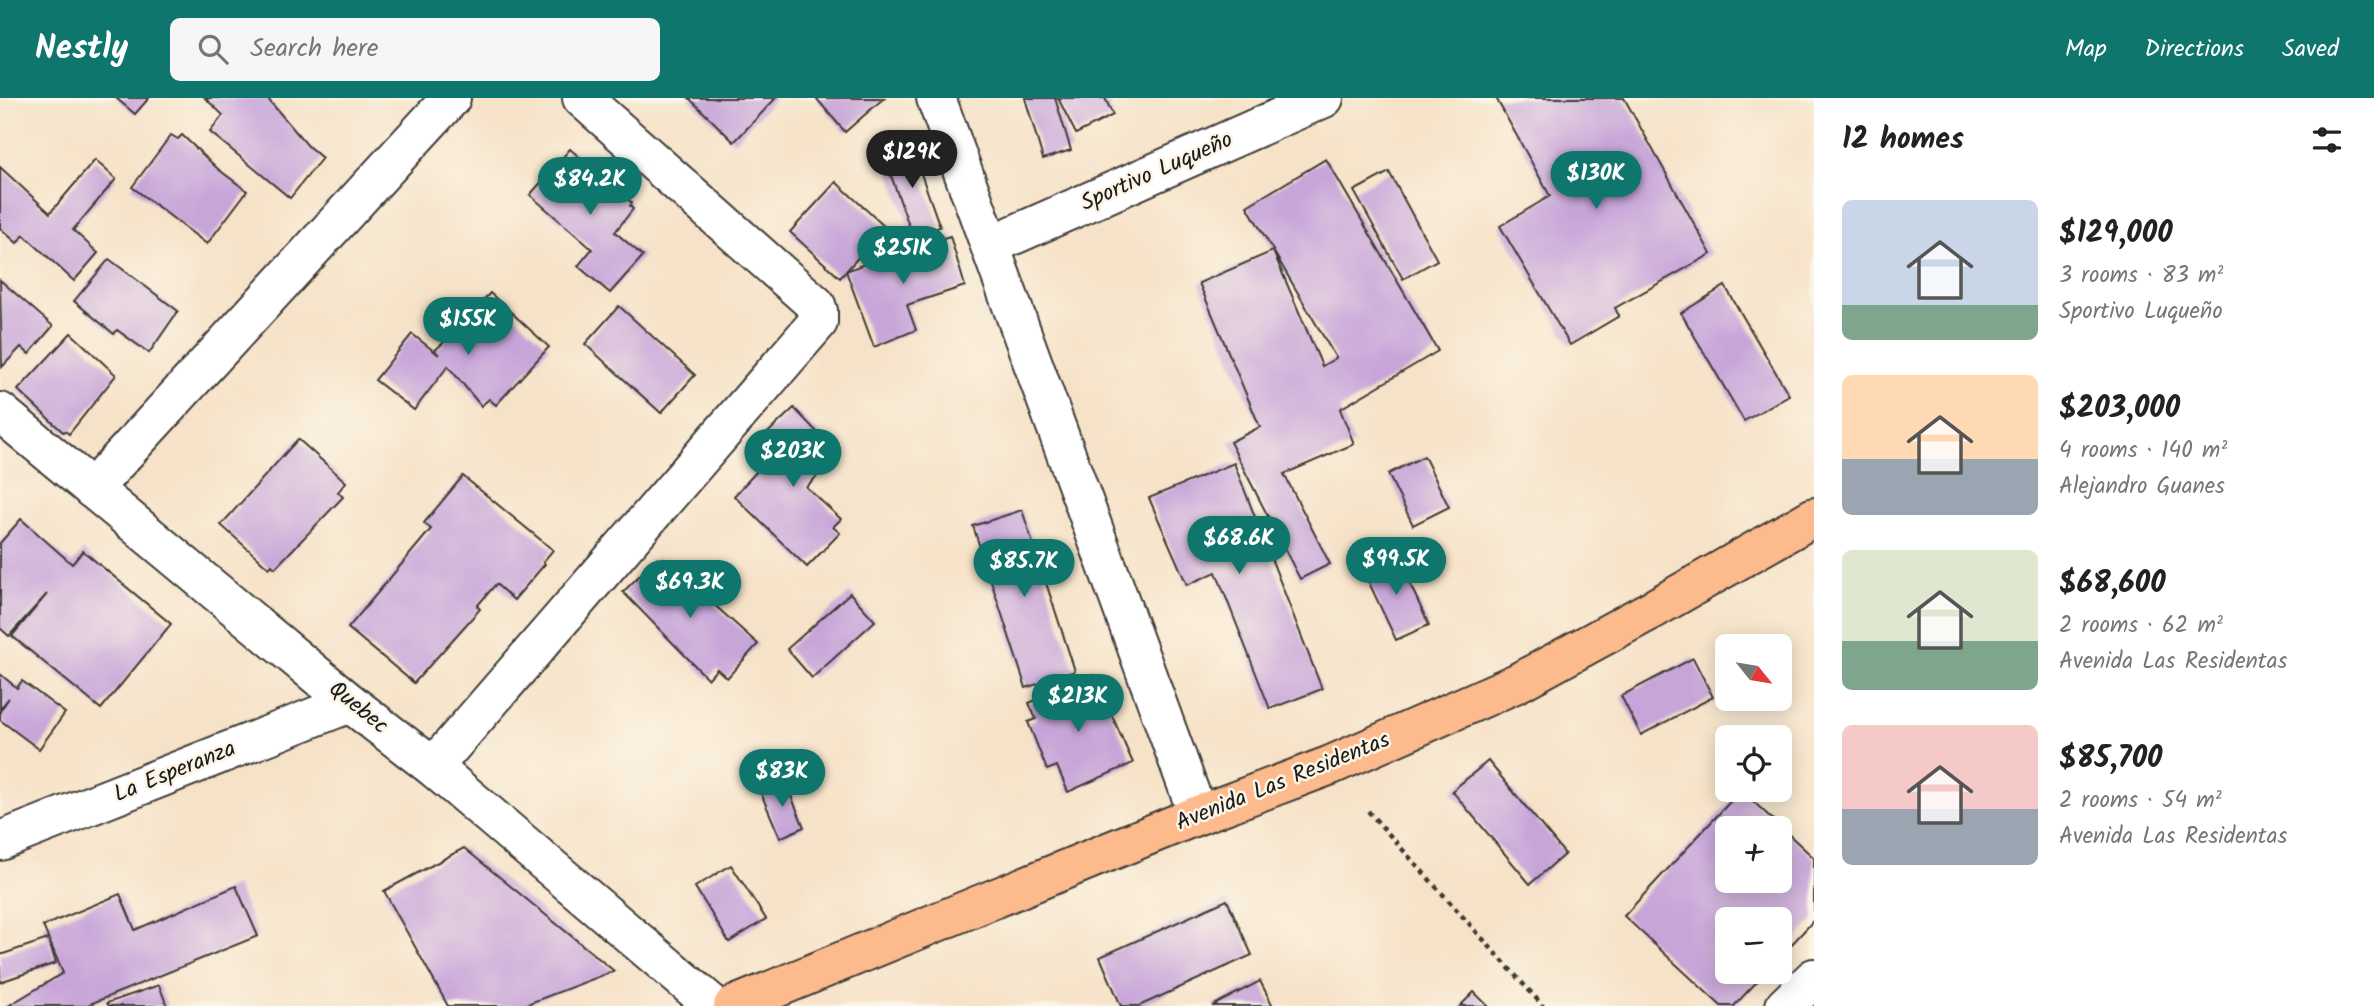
<!DOCTYPE html>
<html lang="en">
<head>
<meta charset="utf-8">
<style>
  :root { --surface:#fff; --page:#f6f6f6; --text:#222; --muted:#767676; --accent:#0f766e }
  body { margin:0; font-family:Kalam,sans-serif; background:var(--page); color:var(--text); height:100vh; display:flex; flex-direction:column; font-size:26px; white-space:nowrap }
  * { box-sizing:border-box; margin:0 }
  p { font-size:23px; color:var(--muted) }
  .icon { flex:none; width:38px; height:38px; fill:none; stroke:currentColor; stroke-width:2; stroke-linecap:round; stroke-linejoin:round }
  .map { position:relative; flex:1; overflow:hidden }
  .details { display:flex; flex-direction:column; background:var(--surface); width:560px }
  .details>* { flex:none }
  .needle { width:46px; rotate:120deg }
  .controls { position:absolute; left:1715px; top:536px; display:grid; gap:14px }
  .controls a { display:grid; place-items:center; width:77px; height:77px; border-radius:10px; background:var(--surface); box-shadow:0 4px 18px #0003; font-size:35px }
  .price { position:absolute; translate:-50% -60px; padding:0 16px; border-radius:24px; background:var(--accent); color:#fff; font-size:23px; line-height:46px; filter:drop-shadow(0 2px 4px #0008) }
  .price::after { content:''; position:absolute; left:50%; top:42px; width:21px; height:16px; margin-left:-10px; background:inherit; clip-path:polygon(0 0,100% 0,50% 100%) }
  .price.on { background:#222; color:#fff }
  ul { padding:0; list-style:none }
  li { display:flex; align-items:center; gap:21px; height:175px; padding:0 28px }
  li span { display:grid; place-items:center; flex:none; width:196px; height:140px; border-radius:10px; color:#555 }
  li>.icon { margin-inline-start:auto }
  span .icon { width:84px; height:84px; fill:#fffc; stroke-width:1 }
  li b { font-size:30px }
  h2 { display:flex; justify-content:space-between; align-items:center; height:84px; padding:0 28px; font-size:30px }
  header { display:flex; align-items:center; gap:42px; box-sizing:border-box; height:98px; padding:0 35px; background:var(--accent); color:#fff }
  header strong { font-size:33px }
  nav { display:flex; gap:38px; margin-inline-start:auto; font-size:24px }
  .search { width:490px; height:63px; background:var(--page); display:flex; align-items:center; gap:18px; box-sizing:border-box; padding:0 24px; border-radius:10px; color:var(--muted); font-size:26px }
  main { display:flex; flex:1; min-height:0 }
  .map>svg:first-child { display:block }
  .building { fill:#c7a5d9; fill-rule:evenodd }
  .lines { fill:none; stroke-linecap:round; stroke-linejoin:round }
  .minor-casing { stroke:#3d3a36; stroke-width:42 }
  .major-casing { stroke:#3d3a36; stroke-width:42 }
  .path { stroke:#3d3a36; stroke-width:4.5; stroke-dasharray:5 5; stroke-linecap:butt }
  .minor { stroke:#fff; stroke-width:38 }
  .major { stroke:#fcba8d; stroke-width:38 }
  .labels { text-anchor:middle; dominant-baseline:central; stroke-width:5; stroke-linejoin:round; paint-order:stroke }
  .street-label { font-size:23px; fill:#1c1c1c; stroke:#fcf5e5 }
</style>
</head>
<body>
<header>
<strong>Nestly</strong>
<div class="search"><svg class="icon" aria-label="search" viewBox="0 0 24 24"><circle cx="10" cy="10" r="6"/><path d="M15 15l6 6"/></svg>Search here</div>
<nav><a>Map</a><a>Directions</a><a>Saved</a></nav>
</header>
<main>
<div class="map">
<svg width="1814" height="908" viewBox="0 0 1814 908">
  <rect width="100%" height="100%" fill="#fcf5e5"/>
  <filter id="ink" filterUnits="userSpaceOnUse"><feTurbulence type="fractalNoise" baseFrequency=".0143" numOctaves="2"/><feDisplacementMap in="SourceGraphic" scale="14" xChannelSelector="R" yChannelSelector="G"/><feConvolveMatrix kernelMatrix="1 2 1 2 8 2 1 2 1" color-interpolation-filters="sRGB"/></filter>
  <filter id="wash" filterUnits="userSpaceOnUse"><feTurbulence type="fractalNoise" baseFrequency=".00686" numOctaves="4" result="noise"/><feDisplacementMap in="SourceGraphic" scale="28" xChannelSelector="R" yChannelSelector="G"/><feGaussianBlur stdDeviation="1.57" result="paint"/><feColorMatrix in="noise" values="0 0 0 0 0 0 0 0 0 0 0 0 0 0 0 0 0 1.4 0 .05"/><feComposite in="paint" operator="in"/></filter>
  <g filter="url(#wash)">
    <rect width="100%" height="100%" fill="#f6e2c8"/>
    <g id="blocks">
      <g class="building">
        <polygon points="116,0 149,0 135,16"/>
        <polygon points="205,0 267,0 308,48 322,60 290,100 210,34 223,17"/>
        <polygon points="689,0 776,0 734,44"/>
        <polygon points="816,0 884,0 845,34"/>
        <polygon points="1025,0 1055,0 1071,52 1043,61"/>
        <polygon points="1058,0 1105,0 1113,17 1076,36"/>
        <polygon points="1496,0 1624,0 1711,156 1615,210 1619,218 1570,247 1500,128 1550,98"/>
        <polygon points="171,37 178,41 182,37 218,71 247,93 207,146 132,89"/>
        <polygon points="910,45 940,129 913,139 883,55"/>
        <polygon points="570,51 632,105 630,108 633,111 615,134 643,158 610,195 578,168 592,151 530,97"/>
        <polygon points="1326,61 1438,253 1340,311 1354,346 1284,376 1330,466 1300,481 1230,344 1260,329 1199,185 1273,153 1322,268 1336,260 1247,108"/>
        <polygon points="95,62 116,81 73,132 98,155 74,183 24,137 17,145 0,130 0,69 50,115"/>
        <polygon points="1389,74 1437,162 1403,181 1354,93"/>
        <polygon points="836,84 885,129 840,180 790,134"/>
        <polygon points="950,138 965,188 907,207 916,232 874,249 846,173 888,157"/>
        <polygon points="109,161 178,213 149,255 117,232 114,236 74,203"/>
        <polygon points="0,182 53,228 29,256 21,249 2,269"/>
        <polygon points="1725,188 1789,297 1744,323 1681,215"/>
        <polygon points="490,195 549,249 496,307 489,301 481,308 448,268 414,312 375,282 412,236 439,257 435,252 451,238"/>
        <polygon points="619,208 695,277 661,315 585,246"/>
        <polygon points="71,235 116,277 69,336 65,333 63,334 18,292"/>
        <polygon points="794,310 839,357 806,389 841,421 833,429 840,435 807,469 734,398 771,358 758,344"/>
        <polygon points="298,341 346,384 338,394 343,399 275,470 272,467 269,470 221,427"/>
        <polygon points="1424,358 1449,409 1413,427 1388,376"/>
        <polygon points="1234,365 1322,591 1270,611 1216,474 1187,487 1149,400"/>
        <polygon points="463,378 553,452 543,464 545,466 514,502 496,486 477,508 480,511 414,585 348,530 431,431 424,425"/>
        <polygon points="1022,412 1075,573 1026,590 973,428"/>
        <polygon points="21,421 72,466 83,453 171,526 101,611 12,538 47,496 9,538 0,530 0,445"/>
        <polygon points="1396,456 1429,527 1396,542 1363,472"/>
        <polygon points="657,460 668,471 671,468 758,546 727,580 717,571 708,581 623,494"/>
        <polygon points="850,495 875,523 812,580 787,551"/>
        <polygon points="1693,560 1713,599 1641,637 1621,598"/>
        <polygon points="0,576 17,590 22,583 65,615 39,651 0,622 0,613 9,600 0,611"/>
        <polygon points="1094,577 1133,665 1068,694 1057,668 1047,672 1028,624 1036,621 1029,605"/>
        <polygon points="1488,663 1565,756 1530,786 1452,693"/>
        <polygon points="785,683 804,729 780,740 760,693"/>
        <path d="M1741,692L1814,760V822L1780,859V821H1727V873H1767L1734,908H1721L1624,818ZM1727,730H1780V782H1727Z"/>
        <polygon points="464,750 614,873 522,908 448,908 384,793"/>
        <polygon points="731,767 766,821 729,844 695,789"/>
        <polygon points="236,788 258,838 85,908 8,908 63,875 43,828 120,796 135,832"/>
        <polygon points="1227,802 1252,857 1139,908 1121,908 1100,859"/>
        <polygon points="48,841 56,865 0,884 0,857"/>
        <polygon points="1260,883 1273,908 1212,908"/>
        <polygon points="159,887 167,908 109,908 107,905"/>
        <polygon points="1474,894 1488,908 1460,908"/>
      </g>
    </g>
  </g>
  <g filter="url(#ink)">
    <use href="#blocks" fill-opacity="0" stroke="#3d3a36" stroke-width="2"/>
    <g class="lines">
      <defs>
        <g id="minor">
          <polyline points="936,0 1198,717"/>
          <polyline points="991,147 1324,0"/>
          <polyline points="0,314 350,605 433,669 714,908"/>
          <polyline points="92,391 451,0"/>
          <polyline points="433,669 818,224 818,213 816,207 582,0"/>
          <polyline points="0,743 350,605"/>
          <polyline points="1785,908 1814,880"/>
        </g>
        <polyline id="major" points="733,908 1198,717 1331,667 1517,585 1655,510 1814,419"/>
      </defs>
      <use href="#minor" class="minor-casing"/>
      <use href="#major" class="major-casing"/>
      <polyline class="path" points="1368,713 1543,908"/>
      <use href="#minor" class="minor"/>
      <use href="#major" class="major"/>
    </g>
  </g>
  <g class="labels">
    <g class="street-label">
      <text transform="translate(1157 74) rotate(-24)">Sportivo Luqueño</text>
      <text transform="translate(358 610) rotate(39)">Quebec</text>
      <text transform="translate(175 674) rotate(-22)">La Esperanza</text>
      <text transform="translate(1283 684) rotate(-22)">Avenida Las Residentas</text>
    </g>
  </g>
</svg>
<div class="controls">
<a><svg class="needle" viewBox="-14 -14 28 28"><path d="M0-13l5 13h-10z" fill="#e53935"/><path d="M0 13l5-13h-10z" fill="#767676"/></svg></a>
<a><svg class="icon" aria-label="locate" viewBox="0 0 24 24"><circle cx="12" cy="12" r="6"/><path d="M12 2v4M12 18v4M2 12h4M18 12h4"/></svg></a>
<a>+</a>
<a>−</a>
</div>
<b class="price on" style="left:912px;top:92px">$129K</b>
<b class="price" style="left:1596px;top:113px">$130K</b>
<b class="price" style="left:590px;top:119px">$84.2K</b>
<b class="price" style="left:903px;top:188px">$251K</b>
<b class="price" style="left:468px;top:259px">$155K</b>
<b class="price" style="left:793px;top:391px">$203K</b>
<b class="price" style="left:1239px;top:478px">$68.6K</b>
<b class="price" style="left:1396px;top:499px">$99.5K</b>
<b class="price" style="left:1024px;top:501px">$85.7K</b>
<b class="price" style="left:690px;top:522px">$69.3K</b>
<b class="price" style="left:1078px;top:636px">$213K</b>
<b class="price" style="left:782px;top:711px">$83K</b>
</div>
<section class="details">
<h2>12 homes<svg class="icon" aria-label="filters" viewBox="0 0 24 24"><path d="M4 7h16M4 17h16"/><circle cx="9" cy="7" r="2"/><circle cx="15" cy="17" r="2"/></svg></h2>
<ul>
<li><span style="background:linear-gradient(#c9d6e8 75%,#7fa58c 0)"><svg class="icon" aria-label="home" viewBox="0 0 24 24"><path d="M3 11l9-7 9 7M6 9v11h12V9"/></svg></span><div><b>$129,000</b><p>3 rooms · 83 m²</p><p>Sportivo Luqueño</p></div></li>
<li><span style="background:linear-gradient(#ffd9b3 60%,#9aa5b1 0)"><svg class="icon" aria-label="home" viewBox="0 0 24 24"><path d="M3 11l9-7 9 7M6 9v11h12V9"/></svg></span><div><b>$203,000</b><p>4 rooms · 140 m²</p><p>Alejandro Guanes</p></div></li>
<li><span style="background:linear-gradient(#dfe7d0 65%,#7fa58c 0)"><svg class="icon" aria-label="home" viewBox="0 0 24 24"><path d="M3 11l9-7 9 7M6 9v11h12V9"/></svg></span><div><b>$68,600</b><p>2 rooms · 62 m²</p><p>Avenida Las Residentas</p></div></li>
<li><span style="background:linear-gradient(#f6c9c9 60%,#9aa5b1 0)"><svg class="icon" aria-label="home" viewBox="0 0 24 24"><path d="M3 11l9-7 9 7M6 9v11h12V9"/></svg></span><div><b>$85,700</b><p>2 rooms · 54 m²</p><p>Avenida Las Residentas</p></div></li>
</ul>
</section>
</main>
</body>
</html>
